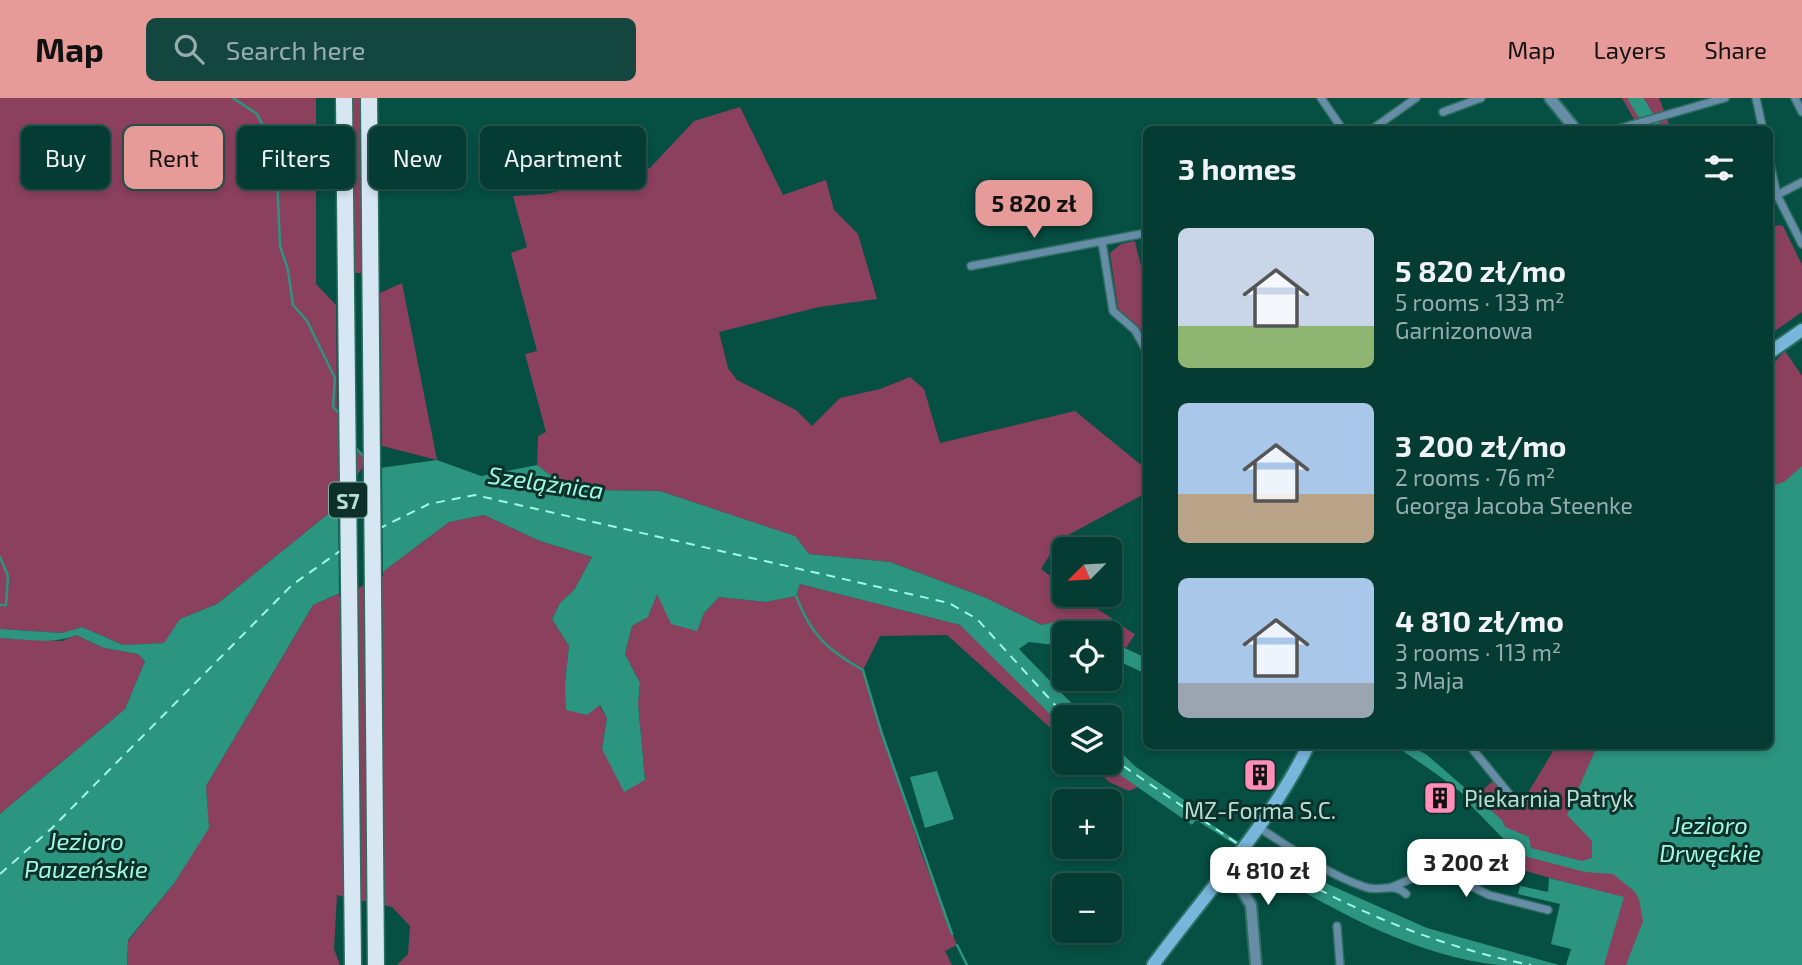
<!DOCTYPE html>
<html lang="en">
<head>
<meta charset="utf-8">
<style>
  :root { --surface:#043b32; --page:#12463e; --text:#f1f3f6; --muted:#97adac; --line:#25554d; --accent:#e69b98 }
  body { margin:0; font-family:"Exo 2",sans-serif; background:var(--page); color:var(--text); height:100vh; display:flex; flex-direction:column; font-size:26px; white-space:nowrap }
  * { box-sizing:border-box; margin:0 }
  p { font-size:23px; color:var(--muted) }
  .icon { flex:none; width:38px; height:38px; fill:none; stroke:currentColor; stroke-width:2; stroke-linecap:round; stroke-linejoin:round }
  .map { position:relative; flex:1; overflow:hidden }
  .drawer { position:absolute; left:1143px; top:28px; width:630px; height:623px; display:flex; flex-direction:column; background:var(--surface); border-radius:10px; box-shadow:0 4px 10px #0003,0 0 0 2px var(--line) }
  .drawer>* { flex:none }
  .hud { position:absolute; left:21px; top:28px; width:665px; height:63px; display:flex; gap:14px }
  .needle { width:46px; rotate:246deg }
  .controls { position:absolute; left:1052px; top:439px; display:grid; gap:14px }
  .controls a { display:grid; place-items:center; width:70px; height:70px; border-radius:10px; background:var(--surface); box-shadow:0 4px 10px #0003,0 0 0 2px var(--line); font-size:35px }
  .price { position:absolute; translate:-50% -60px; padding:0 16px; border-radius:14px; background:#fff; color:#222; font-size:23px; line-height:46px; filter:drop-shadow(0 2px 4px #0008) }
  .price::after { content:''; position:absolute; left:50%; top:42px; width:21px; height:16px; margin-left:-10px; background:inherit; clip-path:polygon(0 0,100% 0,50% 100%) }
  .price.on { background:var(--accent); color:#111 }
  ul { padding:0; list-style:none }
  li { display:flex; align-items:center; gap:21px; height:175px; padding:0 35px }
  li span { display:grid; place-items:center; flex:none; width:196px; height:140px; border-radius:10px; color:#555 }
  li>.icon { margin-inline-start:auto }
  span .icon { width:84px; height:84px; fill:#fffc; stroke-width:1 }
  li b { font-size:30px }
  h2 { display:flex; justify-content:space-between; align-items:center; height:84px; padding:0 35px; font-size:30px }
  .pill { padding:0 24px; border-radius:10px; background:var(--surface); box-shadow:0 4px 10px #0003,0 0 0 2px var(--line); font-size:24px; line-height:63px }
  .pill.on { background:var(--accent); color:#111 }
  header { display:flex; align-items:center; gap:42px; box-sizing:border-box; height:98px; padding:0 35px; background:var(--accent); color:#111 }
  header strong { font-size:33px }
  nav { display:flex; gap:38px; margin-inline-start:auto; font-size:24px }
  .search { width:490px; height:63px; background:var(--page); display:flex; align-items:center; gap:18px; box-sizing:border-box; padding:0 24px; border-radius:10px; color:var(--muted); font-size:26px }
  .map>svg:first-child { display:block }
  .green { fill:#8b405e }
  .water { fill:#2b9580 }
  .pier { fill:#064f43 }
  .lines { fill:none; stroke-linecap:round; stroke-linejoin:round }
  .stream { stroke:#2b9580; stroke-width:2.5 }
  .canal { stroke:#2b9580; stroke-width:9 }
  .river { stroke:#2b9580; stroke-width:14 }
  .ferry { stroke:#9ff9e3; stroke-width:2; stroke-dasharray:9 7; stroke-linecap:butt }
  .minor-casing { stroke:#2d6f63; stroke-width:10 }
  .tertiary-casing { stroke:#2d6f63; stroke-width:14 }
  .secondary-casing { stroke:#2d6f63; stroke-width:16 }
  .motorway-casing { stroke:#2d6f63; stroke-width:19 }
  .minor { stroke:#678da6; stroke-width:7 }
  .tertiary { stroke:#678da6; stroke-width:10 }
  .secondary { stroke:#78b6dc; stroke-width:12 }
  .motorway { stroke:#d6e7f3; stroke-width:16 }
  .labels { text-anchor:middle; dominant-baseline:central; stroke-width:6; stroke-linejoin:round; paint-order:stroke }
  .shield { fill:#0d312a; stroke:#85aba1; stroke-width:2 }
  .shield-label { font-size:21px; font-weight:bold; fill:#b8dfd4 }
  .poi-label { font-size:23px; fill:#b8dfd4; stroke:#0d312a; text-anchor:start }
  .water-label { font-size:24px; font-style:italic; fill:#9ff9e3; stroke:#0d312a }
</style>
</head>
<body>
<header>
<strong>Map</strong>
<div class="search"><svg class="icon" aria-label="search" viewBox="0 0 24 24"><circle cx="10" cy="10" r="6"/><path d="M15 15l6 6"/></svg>Search here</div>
<nav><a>Map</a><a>Layers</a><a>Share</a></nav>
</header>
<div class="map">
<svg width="1802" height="867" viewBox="0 0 1802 867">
  <rect width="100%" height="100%" fill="#064f43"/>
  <g class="green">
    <polygon points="0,0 316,0 316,186 336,207 337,313 343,318 347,339 373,371 343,404 217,506 180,521 165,545 123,547 82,529 62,535 0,531"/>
    <polygon points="349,0 364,0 364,175 352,175"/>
    <polygon points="1622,0 1659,0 1671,31 1649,31 1646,27 1639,30"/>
    <path d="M740,9L783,97L826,82L834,112L858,136L877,201L819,209L719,234L728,270L737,282L796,312L812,328L840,300L880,291L910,279L924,291L940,345L1075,313L1146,371V395L1059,442L1041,471L1064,488V497C1085,497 1115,525 1135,536L1126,550L1110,543V536C1081,535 1068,521 1042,527L984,499L890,464L809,456L794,438L660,393L594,392L561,385L537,367L538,338L546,334L525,256L537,253L511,155L527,149L513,98L547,96L650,70L694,23Z"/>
    <polygon points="1778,127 1783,128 1802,167 1802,214 1769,237 1769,130"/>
    <polygon points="1135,143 1146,190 1146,242 1138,228 1118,211 1110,155 1121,146"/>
    <polygon points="402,185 437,362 382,348 380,195"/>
    <polygon points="1785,253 1802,278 1802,867 1603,867 1606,796 1505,767 1509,740 1472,702 1496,680 1514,702 1525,700 1556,648 1597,648 1590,665 1769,648 1769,270"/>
    <polygon points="484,417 540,443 592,459 574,492 560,505 552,521 569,548 565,585 599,607 607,620 602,651 645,682 638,605 640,585 625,556 632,528 648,519 657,495 697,532 704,515 719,499 766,504 796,498 800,486 960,527 971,536 1064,630 1064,642 947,537 880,538 863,572 921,754 957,847 945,853 952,867 397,867 408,856 410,828 392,809 337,797 334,851 340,867 127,867 128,843 175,784 208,730 206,688 313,507 376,479 449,424"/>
    <polygon points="76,537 104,550 138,556 145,563 125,611 0,716 0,540 62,543"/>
    <polygon points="1089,665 1103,665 1138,689 1129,693 1109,684"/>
  </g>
  <g class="water">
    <path d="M437,362L481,378L537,367L561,385L594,392L660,393L795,438L809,456L890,464L984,499L1042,527L1058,523L1090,535L1064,536V548L1029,544L1019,551L1085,619L1064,620V630L960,527L800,486L796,498L766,504L719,499L704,515L697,533L671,526L657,496L648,519L632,528L625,556L640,585L638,605L645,682L624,694L602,651L607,620L600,607L587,617L566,612L565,585L569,548L552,521L560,505L574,492L592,459L540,443L484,417L449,424L376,479L313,507L206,688L209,730L175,784L128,842L127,867H0V716L125,611L145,563L138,556L104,550L76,537C53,547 25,541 0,540V531L62,535L82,529L123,547L164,545L180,521L217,506L343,404L366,372Z"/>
    <path d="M1802,368V867H1626L1643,823L1639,801L1634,793L1613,776L1585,774L1505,753V742L1500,735L1503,731C1471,699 1429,670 1395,648H1411L1427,657L1502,722L1505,729L1529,739L1531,750L1582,763L1592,760V743L1567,717L1597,648H1769V389L1784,384Z"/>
    <polygon points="1110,543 1146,560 1146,576 1110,559"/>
    <path d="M1110,644L1136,669L1200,713L1198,718L1250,751H1260L1332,788L1427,830L1559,867C1540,867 1519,867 1500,867C1412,858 1329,809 1254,765L1247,754L1196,722L1192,727L1103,665H1110Z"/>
    <polygon points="937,673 954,721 925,730 910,679"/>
    <polygon points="1549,780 1624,799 1604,867 1566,867 1571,851 1551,846 1560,806 1518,796 1520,788 1548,794"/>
  </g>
  <polygon class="pier" points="382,366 383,478 339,499 338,403 363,369"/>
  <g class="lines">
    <g class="stream">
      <polyline points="233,0 257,16 276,55 280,148 288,172 293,207 307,223 335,280 333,309 340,316"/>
      <polyline points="355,349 365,360"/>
      <polyline points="0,459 8,478 6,507 0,507"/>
      <path d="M796,498C811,537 827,552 863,572L881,633L952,836"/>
      <polyline points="957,847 967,867"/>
    </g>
    <polyline class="canal" points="1472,702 1509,740"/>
    <polyline class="river" points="1635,0 1655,32"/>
    <g class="ferry">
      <polyline points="378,431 429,406 475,397 949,505 977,521 1067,620"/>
      <polyline points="1110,659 1238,746"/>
      <path d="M1249,752C1337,806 1429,847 1531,867"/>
      <polyline points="0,776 52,730 292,487 340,453"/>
    </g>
    <defs>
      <g id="minor">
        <polyline points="1321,0 1343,32"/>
        <polyline points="1756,0 1763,32"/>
        <polyline points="1795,0 1802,14"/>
        <polyline points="1443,14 1481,0"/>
        <polyline points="1371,32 1416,0"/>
        <polyline points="1614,32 1725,0"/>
        <polyline points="1769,61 1777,97 1802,146"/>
        <polyline points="1777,97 1802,84"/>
        <polyline points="1102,144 1113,213 1135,232 1146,252"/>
        <polyline points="971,168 1146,135"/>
        <polyline points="1470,648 1514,702"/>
        <path d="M1258,729C1291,750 1326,776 1365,789C1380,795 1393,783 1406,796"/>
        <polyline points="1392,789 1454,763 1465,785 1489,797 1548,812"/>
        <polyline points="1337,828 1340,867"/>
      </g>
      <g id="tertiary">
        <polyline points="1550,0 1576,32"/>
        <polyline points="1227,768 1251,807 1256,867"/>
      </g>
      <g id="secondary">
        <polyline points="1769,255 1802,232"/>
        <path d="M1153,867C1203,799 1272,723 1308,648"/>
      </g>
      <g id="motorway">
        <polyline points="344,0 353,867"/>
        <polyline points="369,0 376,867"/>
      </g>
    </defs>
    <use href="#minor" class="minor-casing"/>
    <use href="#tertiary" class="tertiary-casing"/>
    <use href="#secondary" class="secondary-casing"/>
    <use href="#motorway" class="motorway-casing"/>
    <use href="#minor" class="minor"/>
    <use href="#tertiary" class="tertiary"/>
    <use href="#secondary" class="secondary"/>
    <use href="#motorway" class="motorway"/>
  </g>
  <defs>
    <symbol id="building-square" viewBox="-11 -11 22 22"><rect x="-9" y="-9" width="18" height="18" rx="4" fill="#ff8eb9" stroke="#0d312a"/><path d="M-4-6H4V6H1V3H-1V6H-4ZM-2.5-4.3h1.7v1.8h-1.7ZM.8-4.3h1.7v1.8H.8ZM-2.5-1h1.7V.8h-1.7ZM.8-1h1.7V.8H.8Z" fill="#111"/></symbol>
  </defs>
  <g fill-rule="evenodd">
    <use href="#building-square" x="1241" y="658" width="38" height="38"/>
    <use href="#building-square" x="1421" y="681" width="38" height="38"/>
  </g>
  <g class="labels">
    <rect class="shield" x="329" y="384.5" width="38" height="35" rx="5"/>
    <g class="shield-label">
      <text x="348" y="402">S7</text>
    </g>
    <g class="poi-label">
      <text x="1464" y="700">Piekarnia Patryk</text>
      <text x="1260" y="712" text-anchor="middle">MZ-Forma S.C.</text>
    </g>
    <g class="water-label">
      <text transform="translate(546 384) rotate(8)">Szelążnica</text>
      <text x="1710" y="726">Jezioro<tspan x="1710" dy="28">Drwęckie</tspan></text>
      <text x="86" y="742">Jezioro<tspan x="86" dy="28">Pauzeńskie</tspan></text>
    </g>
  </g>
</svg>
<div class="controls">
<a><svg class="needle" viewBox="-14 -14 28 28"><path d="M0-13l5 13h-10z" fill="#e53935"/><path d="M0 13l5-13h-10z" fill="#97adac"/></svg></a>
<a><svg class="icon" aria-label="locate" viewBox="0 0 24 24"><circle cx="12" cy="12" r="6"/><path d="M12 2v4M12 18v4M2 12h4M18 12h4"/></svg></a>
<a><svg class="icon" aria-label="layers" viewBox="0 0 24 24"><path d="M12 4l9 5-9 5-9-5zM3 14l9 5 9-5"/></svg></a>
<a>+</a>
<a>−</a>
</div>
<b class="price on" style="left:1034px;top:142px">5 820 zł</b>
<b class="price" style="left:1466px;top:801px">3 200 zł</b>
<b class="price" style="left:1268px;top:809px">4 810 zł</b>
<div class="hud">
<a class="pill">Buy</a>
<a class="pill on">Rent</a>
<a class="pill">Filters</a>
<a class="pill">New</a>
<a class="pill">Apartment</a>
</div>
<section class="drawer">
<h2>3 homes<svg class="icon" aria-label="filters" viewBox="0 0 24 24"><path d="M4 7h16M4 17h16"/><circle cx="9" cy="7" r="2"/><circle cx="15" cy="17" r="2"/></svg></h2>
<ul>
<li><span style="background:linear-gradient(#c9d6e8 70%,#8fb573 0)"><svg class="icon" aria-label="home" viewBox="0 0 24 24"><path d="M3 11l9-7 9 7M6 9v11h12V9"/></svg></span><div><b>5 820 zł/mo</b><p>5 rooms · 133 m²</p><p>Garnizonowa</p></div></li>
<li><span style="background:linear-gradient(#a9c7e8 65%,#b9a48a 0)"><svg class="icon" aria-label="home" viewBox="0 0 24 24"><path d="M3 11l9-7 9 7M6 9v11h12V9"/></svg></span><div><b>3 200 zł/mo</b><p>2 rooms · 76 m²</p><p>Georga Jacoba Steenke</p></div></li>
<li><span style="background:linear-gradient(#a9c7e8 75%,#9aa5b1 0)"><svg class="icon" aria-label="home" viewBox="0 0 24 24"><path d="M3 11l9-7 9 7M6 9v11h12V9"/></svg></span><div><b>4 810 zł/mo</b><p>3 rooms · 113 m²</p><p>3 Maja</p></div></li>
</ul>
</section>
</div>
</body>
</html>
